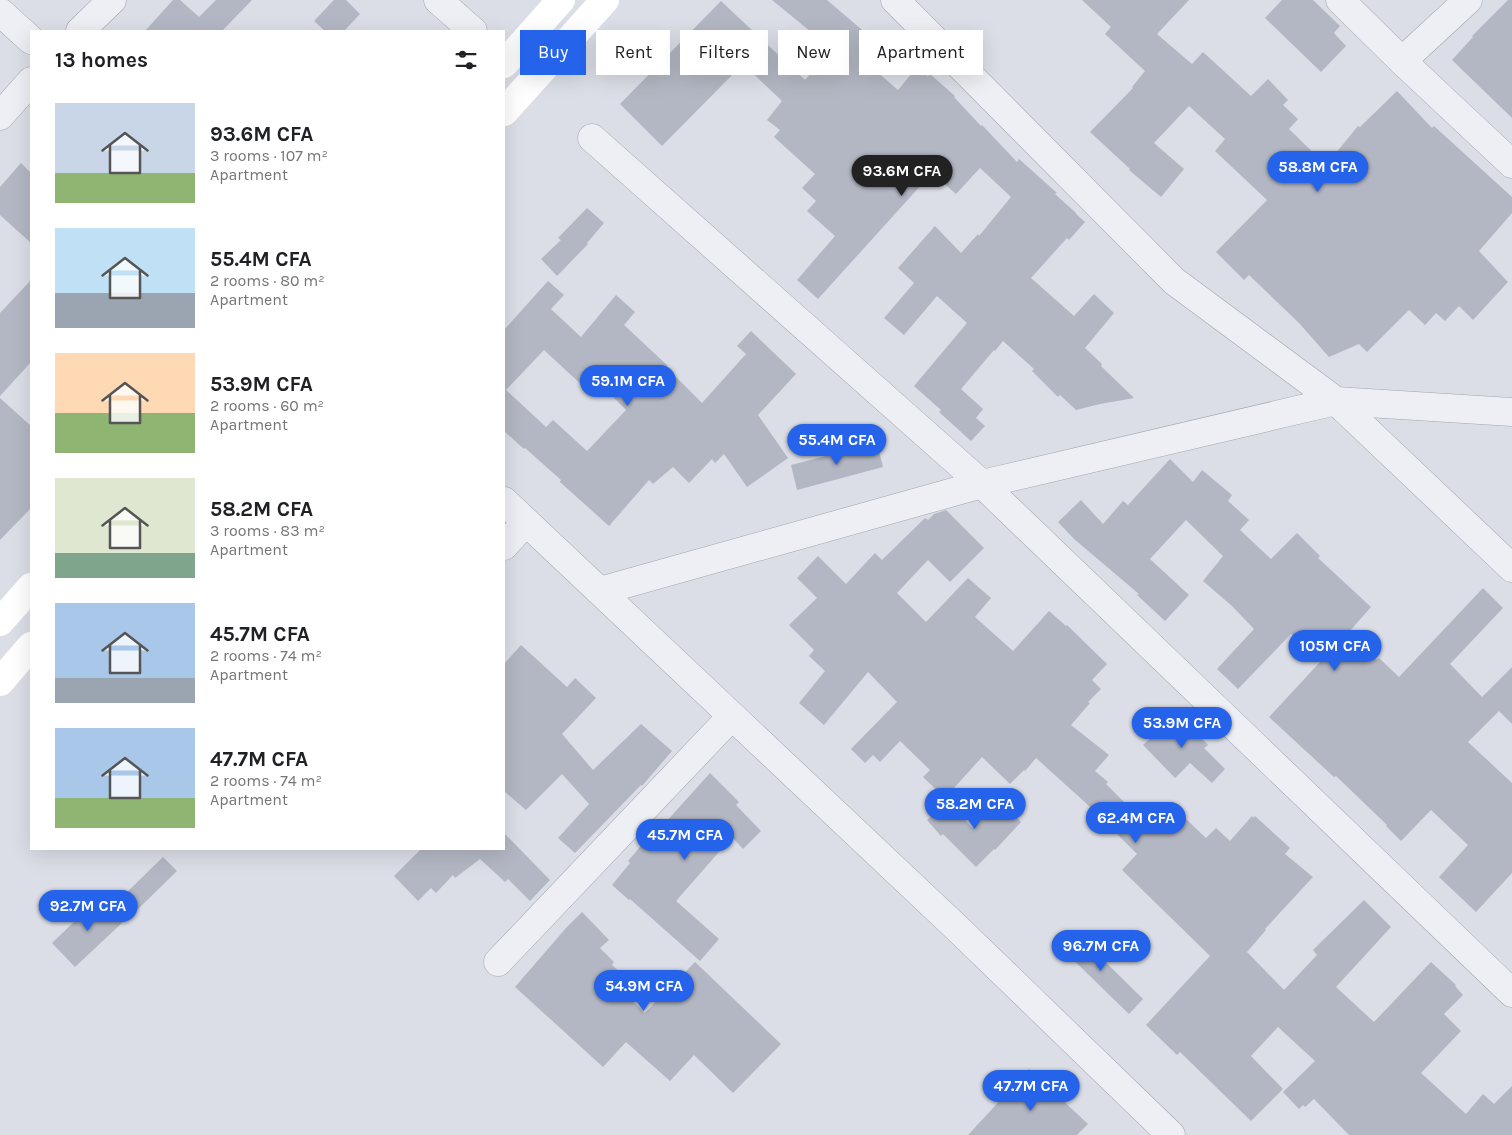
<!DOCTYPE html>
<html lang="en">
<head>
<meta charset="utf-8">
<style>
  :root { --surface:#fff; --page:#f2f2f2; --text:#202124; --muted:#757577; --accent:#2563eb }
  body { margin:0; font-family:Karla,sans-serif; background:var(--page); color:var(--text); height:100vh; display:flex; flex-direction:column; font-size:19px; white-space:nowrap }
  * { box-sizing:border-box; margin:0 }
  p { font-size:16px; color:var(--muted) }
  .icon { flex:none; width:28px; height:28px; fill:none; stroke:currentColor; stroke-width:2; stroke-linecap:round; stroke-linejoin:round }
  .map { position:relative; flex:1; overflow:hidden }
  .sheet { position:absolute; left:30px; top:30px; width:475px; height:820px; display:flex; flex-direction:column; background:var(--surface); border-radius:0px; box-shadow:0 5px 20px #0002 }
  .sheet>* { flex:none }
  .hud { position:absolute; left:520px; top:30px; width:475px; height:45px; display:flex; gap:10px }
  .price { position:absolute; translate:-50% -42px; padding:0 11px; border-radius:18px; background:var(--accent); color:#fff; font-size:16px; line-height:32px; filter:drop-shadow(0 1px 2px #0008) }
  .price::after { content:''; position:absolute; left:50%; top:30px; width:15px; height:11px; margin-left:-8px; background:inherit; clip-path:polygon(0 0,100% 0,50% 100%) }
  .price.selected { background:#222; color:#fff }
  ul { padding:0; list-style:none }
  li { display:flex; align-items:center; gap:15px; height:125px; padding:0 25px }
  li span { display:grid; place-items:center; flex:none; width:140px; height:100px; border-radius:0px; color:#555 }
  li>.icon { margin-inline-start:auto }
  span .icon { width:60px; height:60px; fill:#fffc; stroke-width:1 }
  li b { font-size:21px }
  h2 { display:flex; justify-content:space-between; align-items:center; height:60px; padding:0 25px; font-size:21px }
  .chip { padding:0 18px; border-radius:0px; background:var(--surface); box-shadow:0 5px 20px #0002; font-size:18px; line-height:45px }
  .chip.selected { background:var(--accent); color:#fff }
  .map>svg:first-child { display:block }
  .building { fill:#b2b7c3; fill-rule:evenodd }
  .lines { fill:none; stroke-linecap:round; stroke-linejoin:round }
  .minor-casing { stroke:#a1a5b0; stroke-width:29 }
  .tertiary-casing { stroke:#a1a5b0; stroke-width:29 }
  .minor { stroke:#eeeff4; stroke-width:28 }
  .tertiary { stroke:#eeeff4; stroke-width:28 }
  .secondary { stroke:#fff; stroke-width:28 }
</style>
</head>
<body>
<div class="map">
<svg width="1512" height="1135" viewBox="0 0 1512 1135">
  <rect width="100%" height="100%" fill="#dbdee6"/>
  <g class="building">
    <polygon points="173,0 180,0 199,17 216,0 252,0 222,31 145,31"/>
    <polygon points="334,0 346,0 360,14 344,31 325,31 314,21"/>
    <polygon points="772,0 827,0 882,47 867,63 898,90 917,67 928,76 930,74 955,96 954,97 981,126 982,125 1017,162 1019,159 1057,193 1055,194 1076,213 1076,214 1085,222 1069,240 1067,238 1031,278 1074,316 1094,294 1114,313 1085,348 1102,364 1101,366 1134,398 1100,404 1076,410 1060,395 1058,397 1032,371 1034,369 1003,341 995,351 994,350 961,389 983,409 976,418 985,426 971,441 939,412 941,410 914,386 967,323 937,296 904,335 884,318 914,283 898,268 935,226 961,253 978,234 979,236 1011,197 980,168 956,194 932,173 818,299 797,280 835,236 807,211 816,201 802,188 815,174 774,137 780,130 767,120 782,101 743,64 662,146 620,104 721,1 805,80 832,49"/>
    <polygon points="1082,0 1189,0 1157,34 1192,64 1203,52 1251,96 1268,79 1288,100 1283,105 1298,119 1289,129 1326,165 1358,126 1360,127 1397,91 1432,128 1434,126 1512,197 1512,213 1479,251 1508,282 1473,320 1459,306 1445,321 1436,313 1425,325 1409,310 1367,352 1359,344 1329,357 1299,323 1249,275 1244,280 1216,252 1267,200 1215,151 1225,139 1189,106 1154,143 1184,169 1161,197 1129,170 1130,169 1090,132 1133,88 1132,87 1145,71 1105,34 1111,27"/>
    <polygon points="1282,0 1313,0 1340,26 1334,33 1346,46 1321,72 1265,18"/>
    <polygon points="1508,0 1512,0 1512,118 1452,60 1473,37 1472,36"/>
    <polygon points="21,163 31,173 31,243 0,215 0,187"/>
    <polygon points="587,208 604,223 587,243 588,244 557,276 541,259 561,240 558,238"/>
    <polygon points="31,280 31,362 0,396 0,313"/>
    <path d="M548,281L564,295L551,309L581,337L616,295L635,312L624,325L668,366L666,367L702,403L746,354L737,346L751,331L796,374L758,415L788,458L747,487L724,454L715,463L712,459L689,483L673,467L653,484L649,480L609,526L560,482L561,480L525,448L524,449L504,431V330ZM544,350L585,388L594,378L626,410L587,451L553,420L546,427L506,390Z"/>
    <polygon points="0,398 31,426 31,508 0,540"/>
    <polygon points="877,443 883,467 797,490 791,465"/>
    <polygon points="1170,459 1193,482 1202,470 1232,495 1228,501 1249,520 1240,530 1271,559 1297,533 1320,556 1318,558 1371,607 1349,632 1377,660 1379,658 1399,677 1483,588 1503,608 1450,664 1482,697 1512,667 1512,724 1499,711 1468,742 1512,783 1512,873 1476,912 1439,877 1468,845 1431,810 1401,841 1386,826 1387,825 1336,776 1334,777 1269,717 1321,661 1291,634 1238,689 1217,669 1254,629 1232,606 1203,581 1223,556 1186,520 1150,559 1189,595 1165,621 1137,595 1139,594 1074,539 1058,522 1081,500 1103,524 1123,501 1128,505"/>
    <polygon points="946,510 984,548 950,582 928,560 897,593 926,622 968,578 991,598 975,617 1013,651 1049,611 1066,626 1067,625 1107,664 1092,680 1101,689 1088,702 1090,703 1071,725 1109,755 1095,771 1108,782 1106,784 1147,825 1168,802 1206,838 1216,828 1230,841 1252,816 1253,818 1255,816 1290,848 1285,854 1313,877 1265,929 1266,930 1247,952 1284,990 1317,955 1313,950 1364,900 1391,927 1336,987 1374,1022 1431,962 1456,985 1455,986 1463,995 1444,1014 1461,1031 1421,1073 1466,1114 1483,1094 1494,1104 1512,1086 1512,1135 1349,1135 1314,1099 1305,1107 1303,1105 1299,1109 1283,1092 1315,1061 1278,1027 1251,1056 1283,1089 1251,1121 1180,1052 1177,1055 1146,1025 1210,956 1122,870 1137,854 1088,805 1036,758 1025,771 1024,770 1010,784 982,757 945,798 923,777 930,770 900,741 880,762 873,755 865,763 851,749 897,702 868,672 824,725 799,703 825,671 809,656 814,650 789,625 817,598 797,578 818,556 846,584 875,553 882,560 925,518 928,520 934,514"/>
    <polygon points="521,645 567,687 575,678 596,698 562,734 593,770 641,724 672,751 642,786 641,785 575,853 558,838 589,804 562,774 526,810 504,791 504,664"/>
    <polygon points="1175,710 1208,745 1204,748 1225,769 1212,783 1190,763 1175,778 1143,745 1160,729 1158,727"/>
    <polygon points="710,773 739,802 736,805 761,831 743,849 732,837 676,901 719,939 700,961 630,899 629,900 612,885 630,863 628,861 646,840 648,842"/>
    <polygon points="999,800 1021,822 995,850 994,849 976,867 943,834 941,836 927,820 949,801 972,828"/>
    <polygon points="504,833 550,880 530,901 508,879 505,882 480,859 455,878 453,875 436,893 431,888 418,901 394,876 421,849 504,849"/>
    <polygon points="163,857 177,871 137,910 123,896"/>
    <polygon points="100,897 123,922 75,967 52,943"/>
    <polygon points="582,912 609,940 600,948 614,962 612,965 622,974 613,983 645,1013 667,989 668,990 695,962 781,1044 733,1093 694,1055 670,1081 626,1042 603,1067 515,987 566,928"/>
    <polygon points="1073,930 1143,999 1129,1014 1058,945"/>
    <polygon points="1029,1069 1088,1124 1077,1135 968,1135"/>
  </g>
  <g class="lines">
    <defs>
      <g id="minor">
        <polyline points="438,0 473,31"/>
        <polyline points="895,0 1174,281 1336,401 1512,568"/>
        <polyline points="1340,0 1402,61 1512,164"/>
        <polyline points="0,12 31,40"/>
        <polyline points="80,31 112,0"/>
        <polyline points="1402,61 1468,0"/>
        <polyline points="0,116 31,81"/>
        <polyline points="592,138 982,484 1512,993"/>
        <polyline points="504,546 526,522"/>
        <polyline points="600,591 982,484 1336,401 1512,412"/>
        <polyline points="498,962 732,716"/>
      </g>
      <polyline id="tertiary" points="504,501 958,929 1171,1135"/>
    </defs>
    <use href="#minor" class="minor-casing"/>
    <use href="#tertiary" class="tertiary-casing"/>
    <use href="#minor" class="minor"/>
    <use href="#tertiary" class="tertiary"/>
    <g class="secondary">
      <polyline points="504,64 561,0"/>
      <polyline points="504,112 605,0"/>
      <polyline points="0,622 31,587"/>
      <polyline points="0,682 31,646"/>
    </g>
  </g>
</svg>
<b class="price" style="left:1318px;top:193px">58.8M CFA</b>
<b class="price selected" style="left:902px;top:197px">93.6M CFA</b>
<b class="price" style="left:628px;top:407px">59.1M CFA</b>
<b class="price" style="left:837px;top:466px">55.4M CFA</b>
<b class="price" style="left:1335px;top:672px">105M CFA</b>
<b class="price" style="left:1182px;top:749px">53.9M CFA</b>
<b class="price" style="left:975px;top:830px">58.2M CFA</b>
<b class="price" style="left:1136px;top:844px">62.4M CFA</b>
<b class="price" style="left:685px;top:861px">45.7M CFA</b>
<b class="price" style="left:88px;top:932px">92.7M CFA</b>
<b class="price" style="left:1101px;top:972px">96.7M CFA</b>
<b class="price" style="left:644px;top:1012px">54.9M CFA</b>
<b class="price" style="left:1031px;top:1112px">47.7M CFA</b>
<div class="hud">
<a class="chip selected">Buy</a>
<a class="chip">Rent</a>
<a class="chip">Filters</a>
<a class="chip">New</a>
<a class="chip">Apartment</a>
</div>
<section class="sheet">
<h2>13 homes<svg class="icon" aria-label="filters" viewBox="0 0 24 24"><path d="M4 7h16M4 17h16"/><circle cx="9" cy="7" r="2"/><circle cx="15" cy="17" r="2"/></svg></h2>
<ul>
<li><span style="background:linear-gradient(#c9d6e8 70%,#8fb573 0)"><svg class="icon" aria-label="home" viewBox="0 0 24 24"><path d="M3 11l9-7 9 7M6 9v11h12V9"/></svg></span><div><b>93.6M CFA</b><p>3 rooms · 107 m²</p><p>Apartment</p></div></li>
<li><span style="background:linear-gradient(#bfe0f5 65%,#9aa5b1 0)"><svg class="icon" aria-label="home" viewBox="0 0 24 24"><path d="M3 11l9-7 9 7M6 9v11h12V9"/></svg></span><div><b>55.4M CFA</b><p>2 rooms · 80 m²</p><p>Apartment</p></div></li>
<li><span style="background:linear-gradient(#ffd9b3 60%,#8fb573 0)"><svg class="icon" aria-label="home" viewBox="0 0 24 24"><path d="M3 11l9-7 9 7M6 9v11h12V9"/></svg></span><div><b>53.9M CFA</b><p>2 rooms · 60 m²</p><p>Apartment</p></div></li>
<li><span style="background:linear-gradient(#dfe7d0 75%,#7fa58c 0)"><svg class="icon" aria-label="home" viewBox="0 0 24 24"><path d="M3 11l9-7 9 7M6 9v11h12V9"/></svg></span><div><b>58.2M CFA</b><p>3 rooms · 83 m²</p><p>Apartment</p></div></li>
<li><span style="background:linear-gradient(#a9c7e8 75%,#9aa5b1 0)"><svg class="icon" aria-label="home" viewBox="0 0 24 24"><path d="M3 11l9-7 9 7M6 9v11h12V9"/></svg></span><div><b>45.7M CFA</b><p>2 rooms · 74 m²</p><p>Apartment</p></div></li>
<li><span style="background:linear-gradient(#a9c7e8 70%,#8fb573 0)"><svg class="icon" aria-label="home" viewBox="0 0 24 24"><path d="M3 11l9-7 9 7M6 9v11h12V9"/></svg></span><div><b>47.7M CFA</b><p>2 rooms · 74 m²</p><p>Apartment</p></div></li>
</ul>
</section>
</div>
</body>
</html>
